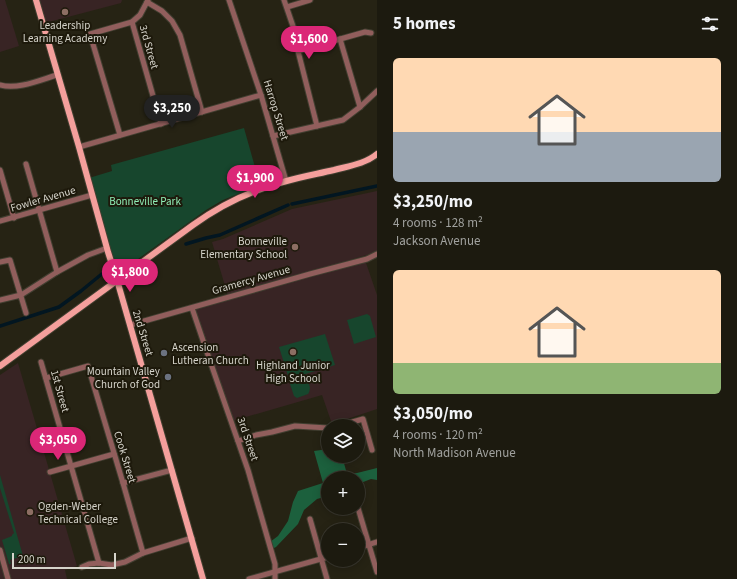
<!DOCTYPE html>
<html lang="en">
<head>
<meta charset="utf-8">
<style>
  :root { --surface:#1c1a0f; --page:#252318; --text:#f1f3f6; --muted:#a0a19e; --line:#3a382f; --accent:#db2777 }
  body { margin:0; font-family:"Source Sans 3",sans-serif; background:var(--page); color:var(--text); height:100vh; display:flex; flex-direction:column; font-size:15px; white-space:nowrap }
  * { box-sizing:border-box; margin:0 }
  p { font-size:13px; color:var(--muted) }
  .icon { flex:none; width:22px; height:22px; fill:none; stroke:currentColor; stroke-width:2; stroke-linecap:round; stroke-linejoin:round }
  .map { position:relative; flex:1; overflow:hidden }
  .panel { display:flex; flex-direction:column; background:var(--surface); width:360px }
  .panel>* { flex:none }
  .tools { position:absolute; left:321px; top:419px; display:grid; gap:8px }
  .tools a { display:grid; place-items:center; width:44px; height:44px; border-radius:50%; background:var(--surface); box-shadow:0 2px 10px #0003,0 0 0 1px var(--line); font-size:20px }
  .scale { position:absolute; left:12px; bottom:10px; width:104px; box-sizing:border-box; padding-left:4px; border:2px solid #d6d4cb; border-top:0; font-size:11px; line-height:14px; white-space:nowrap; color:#d6d4cb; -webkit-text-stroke:3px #1d190b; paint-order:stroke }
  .price { position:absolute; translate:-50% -34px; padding:0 9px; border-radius:14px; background:var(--accent); color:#fff; font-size:13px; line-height:26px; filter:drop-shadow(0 1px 2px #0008) }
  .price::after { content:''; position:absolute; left:50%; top:24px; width:12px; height:9px; margin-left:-6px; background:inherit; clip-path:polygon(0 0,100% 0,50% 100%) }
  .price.selected { background:#222; color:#fff }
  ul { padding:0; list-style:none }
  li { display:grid; align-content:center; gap:8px; height:212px; padding:0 16px }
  li span { display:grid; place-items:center; height:124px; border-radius:6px; color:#555 }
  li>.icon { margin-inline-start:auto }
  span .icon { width:72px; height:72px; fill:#fffc; stroke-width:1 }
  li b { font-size:17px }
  h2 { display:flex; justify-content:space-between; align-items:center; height:48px; padding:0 16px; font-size:17px }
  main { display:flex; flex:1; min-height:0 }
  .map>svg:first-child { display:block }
  .education { fill:#382424 }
  .green { fill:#17462d }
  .forest { fill:#1c603d }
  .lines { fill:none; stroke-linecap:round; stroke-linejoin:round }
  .canal { stroke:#021621; stroke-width:3.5 }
  .minor-casing { stroke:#423f31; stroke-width:7 }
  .major-casing { stroke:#423f31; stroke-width:8 }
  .minor { stroke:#915e5c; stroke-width:5 }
  .major { stroke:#f49f9c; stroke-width:6 }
  .education-dot { fill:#8d6e63; stroke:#1d190b; stroke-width:1.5 }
  .worship-dot { fill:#6b7280; stroke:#1d190b; stroke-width:1.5 }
  .labels { text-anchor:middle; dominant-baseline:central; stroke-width:4; stroke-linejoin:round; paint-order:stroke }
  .poi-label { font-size:11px; fill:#d6d4cb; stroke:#1d190b }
  .street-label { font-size:11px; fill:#d6d4cb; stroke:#1d190b }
  .park-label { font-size:11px; fill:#90eeb6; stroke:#1d190b }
</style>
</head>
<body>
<main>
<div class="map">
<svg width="377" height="579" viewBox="0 0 377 579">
  <rect width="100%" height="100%" fill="#262314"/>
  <g class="education">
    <polygon points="0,0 5,0 19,46 0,52"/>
    <polygon points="38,0 122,0 121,3 45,23"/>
    <polygon points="377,191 377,252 228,296 212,242 223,239 292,209"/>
    <polygon points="365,260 377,295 377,409 332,424 322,395 232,421 194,309"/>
    <polygon points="18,363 77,566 65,570 67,579 0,579 0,375"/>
  </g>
  <g class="green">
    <polygon points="244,128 260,185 223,200 206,210 116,275 89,178 112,171 111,165"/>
    <polygon points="367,314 370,316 376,337 354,344 347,320"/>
    <polygon points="325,334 335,365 289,379 279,347"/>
    <path d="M298,378C307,377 313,386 308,394L297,398L294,396L290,384L294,380Z"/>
    <polygon points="0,475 23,556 10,560 11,564 9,564 2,540 12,536 12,535 14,533 0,488"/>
  </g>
  <polygon class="forest" points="328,449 328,456 342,456 347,474 357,473 377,468 377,480 371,479 358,484 358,478 328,478 328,496 317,499 304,510 298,524 276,547 272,549 270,542 278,536 288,521 293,502 298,491 323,483 314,451"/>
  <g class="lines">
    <g class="canal">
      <polyline points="292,204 377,186"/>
      <polyline points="186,244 206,238 220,235 288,205"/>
      <polyline points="0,326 59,307 81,291 103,273 108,272"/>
    </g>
    <defs>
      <g id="minor">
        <polyline points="229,0 261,95 286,181"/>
        <polyline points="284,0 295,32 298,51 317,126"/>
        <polyline points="147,2 162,11 172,21 180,35 202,112"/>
        <polyline points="287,7 310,0"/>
        <polyline points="132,22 161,124"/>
        <polyline points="340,39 360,107"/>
        <polyline points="298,51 365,32 371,33"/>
        <path d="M0,85C18,90 40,80 57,75"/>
        <polyline points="120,135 90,34 132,22 140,15 148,0"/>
        <polyline points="273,136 343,120 360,107 377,91"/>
        <polyline points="79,147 261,95"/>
        <polyline points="26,164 57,272"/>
        <polyline points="0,170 14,218"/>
        <polyline points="0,221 92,195"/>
        <polyline points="0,262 10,260 26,313"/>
        <polyline points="0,300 21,295 57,272 88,255 107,248"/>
        <polyline points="192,308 209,358 248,470 275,564 275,579"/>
        <polyline points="130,325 310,274 367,259 377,254"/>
        <polyline points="41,362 99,563"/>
        <polyline points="46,378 88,366 123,483 143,553"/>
        <polyline points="338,426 363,419 372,450"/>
        <polyline points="238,441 256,435 272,432 295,426 328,428"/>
        <polyline points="50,472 114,454"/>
        <polyline points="123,483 172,470"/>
        <polyline points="358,508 377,572"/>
        <polyline points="310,519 327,579"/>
        <polyline points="358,548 377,542"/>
        <polyline points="0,550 8,579"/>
        <polyline points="82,567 89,564 99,563 112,565 125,562 143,553 192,538"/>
        <polyline points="249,579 328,557"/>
      </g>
      <g id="major">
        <polyline points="36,0 79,147 108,252 117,280 203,579"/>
        <path d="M0,366L193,225C222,204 249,191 283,182C300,177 317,174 334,170C349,166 365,164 377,154"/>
      </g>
    </defs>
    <use href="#minor" class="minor-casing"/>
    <use href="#major" class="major-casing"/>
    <use href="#minor" class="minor"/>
    <use href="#major" class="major"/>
  </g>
  <g class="education-dot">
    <circle cx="65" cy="12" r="4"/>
    <circle cx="295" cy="247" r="4"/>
    <circle cx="293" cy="352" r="4"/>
    <circle cx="30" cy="512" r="4"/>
  </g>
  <g class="worship-dot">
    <circle cx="164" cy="353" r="4"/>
    <circle cx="168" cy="377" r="4"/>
  </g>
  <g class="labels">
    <g class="poi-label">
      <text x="65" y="25">Leadership<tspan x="65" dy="13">Learning Academy</tspan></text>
      <text x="287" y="241" text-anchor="end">Bonneville<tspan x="287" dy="13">Elementary School</tspan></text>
      <text x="172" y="347" text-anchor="start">Ascension<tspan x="172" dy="13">Lutheran Church</tspan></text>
      <text x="293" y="365">Highland Junior<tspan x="293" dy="13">High School</tspan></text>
      <text x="160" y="371" text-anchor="end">Mountain Valley<tspan x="160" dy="13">Church of God</tspan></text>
      <text x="38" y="506" text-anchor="start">Ogden-Weber<tspan x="38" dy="13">Technical College</tspan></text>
    </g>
    <g class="street-label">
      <text transform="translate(149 47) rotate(74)">3rd Street</text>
      <text transform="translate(276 110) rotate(73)">Harrop Street</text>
      <text transform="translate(43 199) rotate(-16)">Fowler Avenue</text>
      <text transform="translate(251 280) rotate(-16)">Gramercy Avenue</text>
      <text transform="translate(143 333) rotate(73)">2nd Street</text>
      <text transform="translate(60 391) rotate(74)">1st Street</text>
      <text transform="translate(248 439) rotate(71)">3rd Street</text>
      <text transform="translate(125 457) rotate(73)">Cook Street</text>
    </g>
    <g class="park-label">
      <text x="145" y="201">Bonneville Park</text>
    </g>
  </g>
</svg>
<div class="tools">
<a><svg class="icon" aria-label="layers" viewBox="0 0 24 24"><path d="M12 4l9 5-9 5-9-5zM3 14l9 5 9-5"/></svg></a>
<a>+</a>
<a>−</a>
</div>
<div class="scale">200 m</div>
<b class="price" style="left:309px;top:60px">$1,600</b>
<b class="price selected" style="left:172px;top:129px">$3,250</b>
<b class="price" style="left:255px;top:199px">$1,900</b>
<b class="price" style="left:130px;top:293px">$1,800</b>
<b class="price" style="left:58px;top:461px">$3,050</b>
</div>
<section class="panel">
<h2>5 homes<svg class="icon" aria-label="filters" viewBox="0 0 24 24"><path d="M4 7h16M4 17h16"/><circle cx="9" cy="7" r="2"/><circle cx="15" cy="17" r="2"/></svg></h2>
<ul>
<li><span style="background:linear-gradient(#ffd9b3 60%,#9aa5b1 0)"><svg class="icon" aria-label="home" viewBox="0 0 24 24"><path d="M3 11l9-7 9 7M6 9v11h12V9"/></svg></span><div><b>$3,250/mo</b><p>4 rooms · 128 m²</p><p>Jackson Avenue</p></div></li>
<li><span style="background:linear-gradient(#ffd9b3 75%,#8fb573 0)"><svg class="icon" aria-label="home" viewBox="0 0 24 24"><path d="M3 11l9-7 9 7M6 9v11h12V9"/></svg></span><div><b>$3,050/mo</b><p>4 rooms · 120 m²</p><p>North Madison Avenue</p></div></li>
</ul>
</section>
</main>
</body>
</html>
